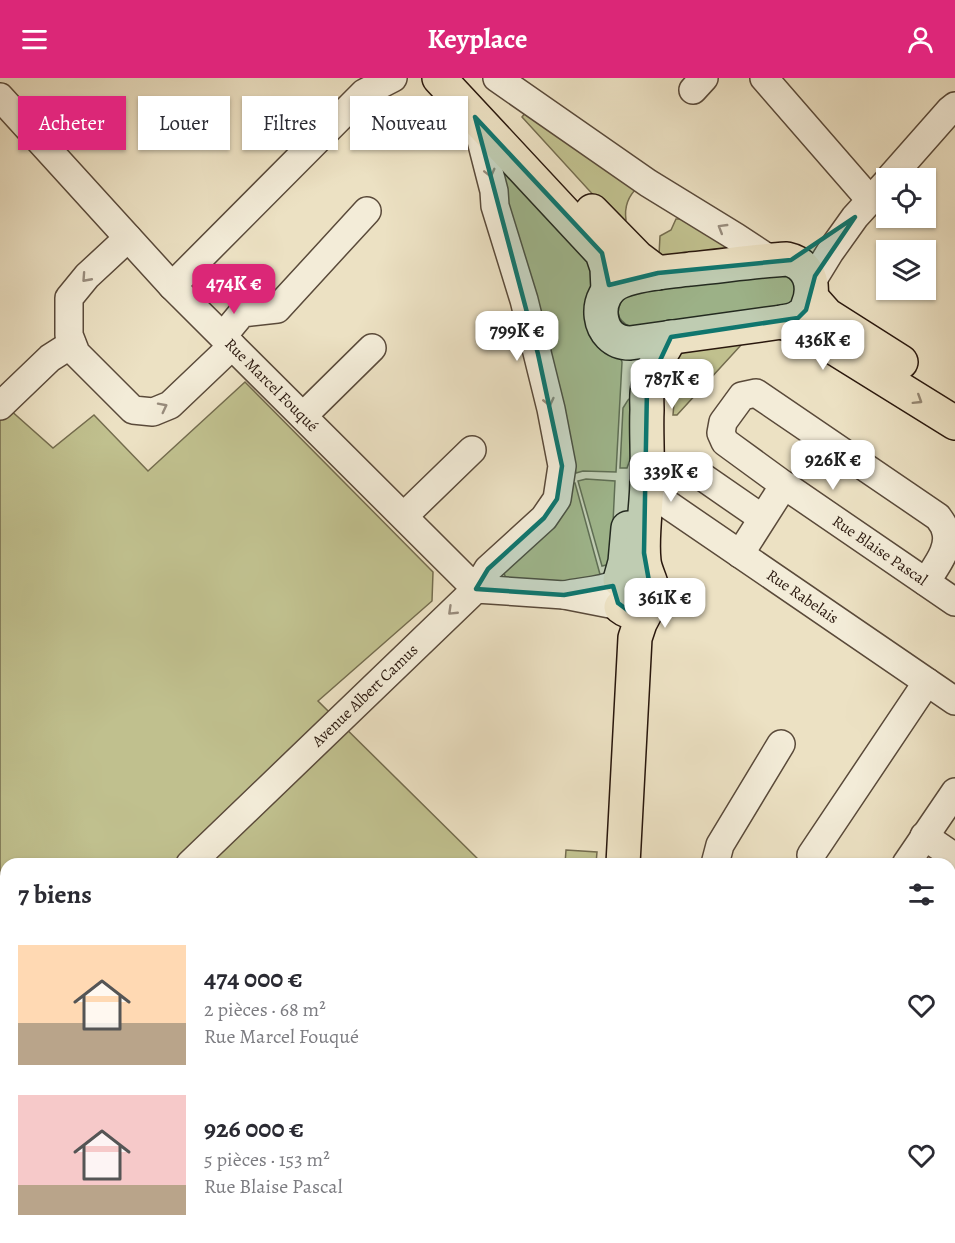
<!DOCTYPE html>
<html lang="fr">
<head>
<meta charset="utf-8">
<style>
  :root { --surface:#fff; --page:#f7f7f7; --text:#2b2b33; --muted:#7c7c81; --accent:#db2777 }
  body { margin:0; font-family:Alegreya,serif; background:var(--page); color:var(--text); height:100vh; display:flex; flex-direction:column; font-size:22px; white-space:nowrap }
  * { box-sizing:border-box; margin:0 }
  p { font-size:20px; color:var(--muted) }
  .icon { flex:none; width:33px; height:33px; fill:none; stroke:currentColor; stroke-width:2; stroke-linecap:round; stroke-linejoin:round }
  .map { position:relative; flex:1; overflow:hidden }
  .details { position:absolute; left:0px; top:780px; width:956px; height:386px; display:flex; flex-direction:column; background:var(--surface); border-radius:18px 18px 0 0; box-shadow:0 2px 4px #0004 }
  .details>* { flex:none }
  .top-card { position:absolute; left:18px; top:18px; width:600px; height:54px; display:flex; gap:12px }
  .buttons { position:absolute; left:876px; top:90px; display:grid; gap:12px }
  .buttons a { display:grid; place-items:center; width:60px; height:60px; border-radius:0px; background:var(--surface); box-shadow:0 2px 4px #0004; font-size:30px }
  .price { position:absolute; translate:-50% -51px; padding:0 14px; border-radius:12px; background:#fff; color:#222; font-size:20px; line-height:39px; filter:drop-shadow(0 2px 3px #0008) }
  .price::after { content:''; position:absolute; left:50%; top:36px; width:18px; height:14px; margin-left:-9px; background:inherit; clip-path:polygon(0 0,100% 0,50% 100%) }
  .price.current { background:var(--accent); color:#fff }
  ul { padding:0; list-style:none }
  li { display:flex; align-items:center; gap:18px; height:150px; padding:0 18px }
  li span { display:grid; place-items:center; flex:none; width:168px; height:120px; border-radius:0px; color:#555 }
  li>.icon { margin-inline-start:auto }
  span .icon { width:72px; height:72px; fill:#fffc; stroke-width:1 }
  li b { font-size:26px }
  h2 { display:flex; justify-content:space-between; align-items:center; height:72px; padding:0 18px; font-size:26px }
  .tag { padding:0 21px; border-radius:0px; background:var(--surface); box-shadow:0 2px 4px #0004; font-size:21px; line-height:54px }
  .tag.current { background:var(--accent); color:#fff }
  header { display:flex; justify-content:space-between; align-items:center; height:78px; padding:0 18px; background:var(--accent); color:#fff; font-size:27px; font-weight:700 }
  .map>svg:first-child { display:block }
  .green { fill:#c0c08e; stroke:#746c4e; stroke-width:1.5 }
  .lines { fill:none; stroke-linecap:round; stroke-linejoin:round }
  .minor-casing { stroke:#5a4a3a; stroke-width:30 }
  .major-casing { stroke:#29170d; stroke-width:36 }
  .minor { stroke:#f3ecd8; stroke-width:27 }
  .major { stroke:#ece1c3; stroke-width:33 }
  .oneway { stroke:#988c7d }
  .oneway2 { stroke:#948671 }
  .marked { fill:#0f766e; fill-opacity:0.2; stroke:#0f766e; stroke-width:4.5; stroke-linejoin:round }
  .labels { text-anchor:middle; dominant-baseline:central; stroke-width:5; stroke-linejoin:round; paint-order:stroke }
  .street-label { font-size:16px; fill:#29170d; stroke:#f3ecd8 }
</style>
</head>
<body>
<header><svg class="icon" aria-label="menu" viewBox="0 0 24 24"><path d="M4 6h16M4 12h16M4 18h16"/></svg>Keyplace<svg class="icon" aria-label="person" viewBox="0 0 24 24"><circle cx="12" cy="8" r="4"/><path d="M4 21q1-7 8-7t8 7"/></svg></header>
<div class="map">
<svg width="955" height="1165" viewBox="0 0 955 1165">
  <rect width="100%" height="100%" fill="#ece1c3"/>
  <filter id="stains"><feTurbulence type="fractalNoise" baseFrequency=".00333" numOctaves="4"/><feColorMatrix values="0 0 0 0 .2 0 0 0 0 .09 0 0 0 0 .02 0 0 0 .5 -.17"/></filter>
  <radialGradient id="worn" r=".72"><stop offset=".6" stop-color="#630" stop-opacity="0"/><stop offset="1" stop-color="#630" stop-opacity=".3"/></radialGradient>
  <g class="green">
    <path d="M526,34L638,109C628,118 624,128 626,142L618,144L522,39Z"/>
    <polygon points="497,83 588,178 622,284 616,394 583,393 576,395 515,164"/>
    <polygon points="676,141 688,141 737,170 665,179 659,177 660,158 671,152"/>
    <path d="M779,192L797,205L792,227L632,250C613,241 616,229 627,215Z"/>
    <polygon points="742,266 677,337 673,337 678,278 680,275"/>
    <polygon points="245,304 433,494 432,523 318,623 483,786 6,786 6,1160 135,1160 130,1165 0,1165 0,339 9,331 53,370 94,337 148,393"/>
    <polygon points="639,313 635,368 627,390 620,390 623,330 628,322"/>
    <polygon points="586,401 615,403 611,486 602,488 578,403"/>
    <polygon points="571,405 575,405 601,500 577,504 506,500 503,493"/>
    <polygon points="566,772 597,774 596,786 565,786"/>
  </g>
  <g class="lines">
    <defs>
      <g id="minor">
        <polyline points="497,0 648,105 736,159 771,182"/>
        <polyline points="764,0 871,123"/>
        <polyline points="693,12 704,0"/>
        <path id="s1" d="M0,19L172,208L476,511L488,491L544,440L557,421L562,388L551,331L524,222L495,128L494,113L475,39"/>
        <polyline points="890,100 950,32 955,28"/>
        <polyline points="128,160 87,198 69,220 69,257 76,275 133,332 153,334 170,327 232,268"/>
        <polyline points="811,205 830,174 855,139 886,105"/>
        <polyline points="172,208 364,15 393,0"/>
        <polyline points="223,258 242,235 277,231 367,133"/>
        <polyline points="0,328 50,280 72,266"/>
        <polyline points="303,338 372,270"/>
        <polyline points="697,395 762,440"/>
        <path d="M784,407L725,364L721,355L723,344L742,318L756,315L938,439C940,442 944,447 945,451C952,470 935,489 926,504"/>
        <path id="s2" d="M646,420L667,426L955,623"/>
        <polyline points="404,438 472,372"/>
        <path id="s3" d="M740,476L784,407L955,524"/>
        <path d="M617,506C600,513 582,513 564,517L620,528"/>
        <polyline points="924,758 955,779"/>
        <polyline points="811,777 927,604"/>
        <path id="s4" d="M190,786L476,511L564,517"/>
        <polyline points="715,786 720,767 781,666"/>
        <polyline points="906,786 955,714"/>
        <polyline points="0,970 6,964"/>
        <polyline points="950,1050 955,1042"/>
        <polyline points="840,1160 848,1165"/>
        <polyline points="871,1165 875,1160"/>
      </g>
      <g id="major">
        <polyline points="439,0 602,175 607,190 608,212"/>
        <polyline points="592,133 638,180 658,195"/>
        <path d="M787,181C809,186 816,207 808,227C807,231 805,235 800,238C795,242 788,243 782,244L630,265C596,265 590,215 622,203C643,195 668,194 690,191C722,188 755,183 787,181Z"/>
        <polyline points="811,219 827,237 901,284"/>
        <polyline points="782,244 810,255 955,345"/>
        <polyline points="620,502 625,484 628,450"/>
        <path d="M621,529C631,537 646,535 651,522C657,510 645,496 644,483C641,457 647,427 647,401C648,378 646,355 647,332C647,324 646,316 648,309C651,291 662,275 671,259"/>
        <polyline points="623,786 635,560 640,545 651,524"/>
        <polyline points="604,1165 604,1160"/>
      </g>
    </defs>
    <use href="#minor" class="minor-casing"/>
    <use href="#major" class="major-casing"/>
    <use href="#minor" class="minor"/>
    <use href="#major" class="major"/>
  </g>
  <defs><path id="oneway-chevron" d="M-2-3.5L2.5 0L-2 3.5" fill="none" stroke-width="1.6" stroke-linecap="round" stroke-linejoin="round" transform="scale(1.5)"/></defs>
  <g class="oneway">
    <use href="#oneway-chevron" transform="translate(490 95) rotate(76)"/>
    <use href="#oneway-chevron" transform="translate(722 150) rotate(-149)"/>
    <use href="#oneway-chevron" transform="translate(86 200) rotate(132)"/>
    <use href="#oneway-chevron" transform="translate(549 324) rotate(77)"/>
    <use href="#oneway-chevron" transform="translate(163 329) rotate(-27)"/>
    <use href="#oneway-chevron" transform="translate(452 533) rotate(136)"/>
  </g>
  <use class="oneway2" href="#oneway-chevron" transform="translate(918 322) rotate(32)"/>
  <path class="marked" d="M475,39L602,175L609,207L658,195L791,182L855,139L815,198L806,232L798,240L671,259L647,310L644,475L652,520L644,531L630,534L618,525L613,508L564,517L476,511L488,491L544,440L557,421L562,388L538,276Z"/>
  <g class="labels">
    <g class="street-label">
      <text stroke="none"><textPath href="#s1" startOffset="396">Rue Marcel Fouqué</textPath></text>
      <text stroke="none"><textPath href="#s3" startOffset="198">Rue Blaise Pascal</textPath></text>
      <text stroke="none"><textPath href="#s2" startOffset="186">Rue Rabelais</textPath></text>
      <text stroke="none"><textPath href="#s4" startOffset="243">Avenue Albert Camus</textPath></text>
    </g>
  </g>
  <rect width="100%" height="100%" filter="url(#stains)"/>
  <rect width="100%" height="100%" fill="url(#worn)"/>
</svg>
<div class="buttons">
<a><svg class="icon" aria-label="locate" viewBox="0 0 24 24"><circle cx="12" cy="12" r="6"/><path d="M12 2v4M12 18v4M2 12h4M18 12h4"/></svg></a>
<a><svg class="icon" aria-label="layers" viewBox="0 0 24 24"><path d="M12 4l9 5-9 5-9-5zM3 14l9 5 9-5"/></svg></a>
</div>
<b class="price current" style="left:234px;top:237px">474K €</b>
<b class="price" style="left:517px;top:284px">799K €</b>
<b class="price" style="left:823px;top:293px">436K €</b>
<b class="price" style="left:672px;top:332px">787K €</b>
<b class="price" style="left:833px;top:413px">926K €</b>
<b class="price" style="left:671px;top:425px">339K €</b>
<b class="price" style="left:665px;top:551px">361K €</b>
<div class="top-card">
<a class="tag current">Acheter</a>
<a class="tag">Louer</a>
<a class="tag">Filtres</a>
<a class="tag">Nouveau</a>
</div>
<section class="details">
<h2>7 biens<svg class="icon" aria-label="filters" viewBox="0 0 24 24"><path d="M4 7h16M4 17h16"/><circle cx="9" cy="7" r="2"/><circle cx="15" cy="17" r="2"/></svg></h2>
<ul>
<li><span style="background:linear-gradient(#ffd9b3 65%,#b9a48a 0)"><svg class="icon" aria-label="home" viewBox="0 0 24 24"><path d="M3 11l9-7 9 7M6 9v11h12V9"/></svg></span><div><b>474 000 €</b><p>2 pièces · 68 m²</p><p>Rue Marcel Fouqué</p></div><svg class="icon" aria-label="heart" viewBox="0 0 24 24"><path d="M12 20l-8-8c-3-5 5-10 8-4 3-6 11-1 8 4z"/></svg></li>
<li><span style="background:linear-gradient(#f6c9c9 75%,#b9a48a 0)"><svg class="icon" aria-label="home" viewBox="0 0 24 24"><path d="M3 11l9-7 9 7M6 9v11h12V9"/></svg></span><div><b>926 000 €</b><p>5 pièces · 153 m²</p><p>Rue Blaise Pascal</p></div><svg class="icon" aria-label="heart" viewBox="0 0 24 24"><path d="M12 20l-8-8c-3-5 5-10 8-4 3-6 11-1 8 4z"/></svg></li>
</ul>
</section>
</div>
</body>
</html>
